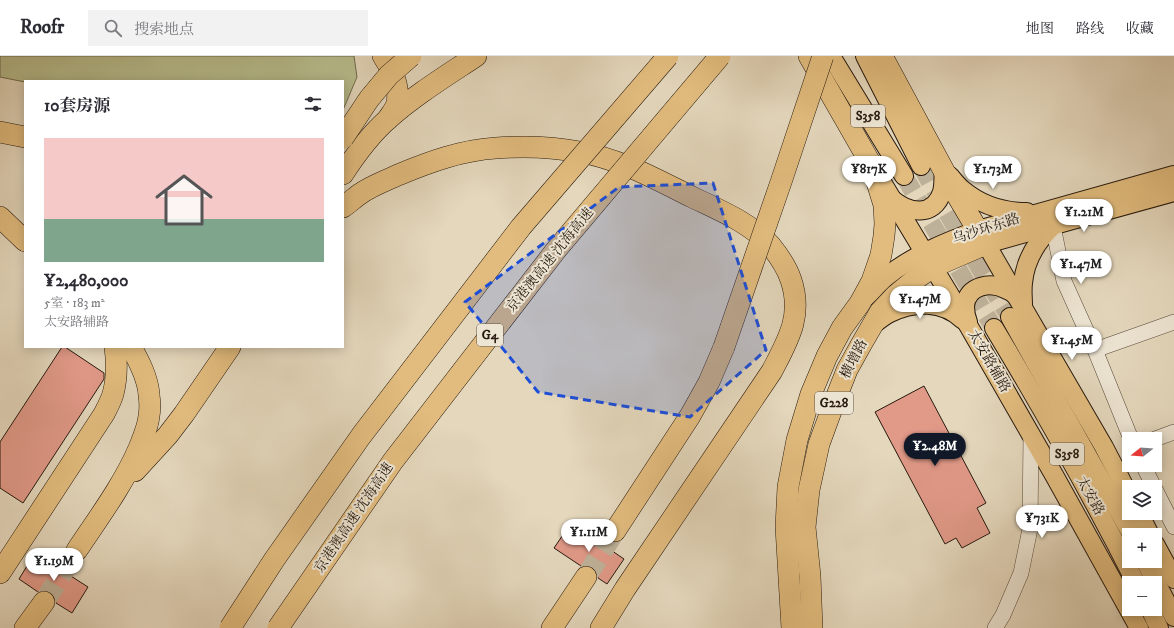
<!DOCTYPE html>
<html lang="zh">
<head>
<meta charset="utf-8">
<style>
  :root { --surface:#fff; --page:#f2f2f3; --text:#2b2b33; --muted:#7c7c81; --line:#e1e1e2; --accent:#111827 }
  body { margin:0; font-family:"IM FELL DW Pica","Noto Serif SC",serif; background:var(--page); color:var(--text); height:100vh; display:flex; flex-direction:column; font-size:15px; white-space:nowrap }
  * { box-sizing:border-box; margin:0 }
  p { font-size:13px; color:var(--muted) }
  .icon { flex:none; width:22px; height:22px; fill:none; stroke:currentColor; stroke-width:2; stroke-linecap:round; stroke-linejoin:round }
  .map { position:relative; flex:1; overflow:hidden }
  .side { position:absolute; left:24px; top:24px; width:320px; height:268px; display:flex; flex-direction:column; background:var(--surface); border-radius:0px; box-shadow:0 2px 10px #0003 }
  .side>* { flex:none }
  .needle { width:26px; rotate:253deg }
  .fabs { position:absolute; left:1122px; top:376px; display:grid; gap:8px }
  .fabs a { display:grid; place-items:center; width:40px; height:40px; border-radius:0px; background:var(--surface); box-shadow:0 2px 10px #0003; font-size:20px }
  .price { position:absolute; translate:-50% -34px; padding:0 9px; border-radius:14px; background:#fff; color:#222; font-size:13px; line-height:26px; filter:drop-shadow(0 1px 2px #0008) }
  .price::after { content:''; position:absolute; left:50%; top:24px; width:12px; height:9px; margin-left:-6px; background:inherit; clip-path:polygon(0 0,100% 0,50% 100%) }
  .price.current { background:var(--accent); color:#fff }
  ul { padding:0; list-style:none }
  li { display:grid; align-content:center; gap:8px; height:212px; padding:0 20px }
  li+li { border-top:1px solid var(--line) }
  li span { display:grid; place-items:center; height:124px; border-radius:0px; color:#555 }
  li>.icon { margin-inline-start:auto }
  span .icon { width:72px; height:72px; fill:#fffc; stroke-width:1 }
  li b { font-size:17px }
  h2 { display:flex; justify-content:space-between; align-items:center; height:48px; padding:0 20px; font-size:17px }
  header { display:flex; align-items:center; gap:24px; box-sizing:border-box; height:56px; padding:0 20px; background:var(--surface); border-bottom:1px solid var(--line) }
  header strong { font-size:19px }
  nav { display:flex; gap:22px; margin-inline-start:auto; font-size:14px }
  .search { width:280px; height:36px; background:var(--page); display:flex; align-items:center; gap:10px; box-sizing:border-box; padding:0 14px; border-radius:0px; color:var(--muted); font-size:15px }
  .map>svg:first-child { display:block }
  .green { fill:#b7bd8e; stroke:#6e6b4e }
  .building { fill:#e19988; stroke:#26190e }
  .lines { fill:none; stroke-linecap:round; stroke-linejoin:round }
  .major-tunnel { stroke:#beb199; stroke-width:18; stroke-dasharray:18 9; stroke-linecap:butt }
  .highway-tunnel { stroke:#beb199; stroke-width:21; stroke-dasharray:21 10; stroke-linecap:butt }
  .minor-casing { stroke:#56483a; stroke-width:16 }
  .major-casing { stroke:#26190e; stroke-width:20 }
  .highway-casing { stroke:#26190e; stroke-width:22 }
  .minor { stroke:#ede5d3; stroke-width:15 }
  .major { stroke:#e2bc7e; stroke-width:18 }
  .highway { stroke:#e2bc7e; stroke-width:21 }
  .highway-bridge-casing { stroke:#26190e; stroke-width:22; stroke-linecap:butt }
  .highway-bridge { stroke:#e2bc7e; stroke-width:21 }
  .marked { fill:#1d4ed8; fill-opacity:0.2; stroke:#1d4ed8; stroke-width:3; stroke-dasharray:8 5; stroke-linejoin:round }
  .labels { text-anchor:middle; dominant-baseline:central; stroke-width:4; stroke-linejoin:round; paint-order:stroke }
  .shield { fill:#ede5d3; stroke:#625649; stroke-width:1 }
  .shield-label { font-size:13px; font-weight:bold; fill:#26190e }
  .street-label { font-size:14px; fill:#26190e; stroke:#ede5d3 }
</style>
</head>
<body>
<header>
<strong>Roofr</strong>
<div class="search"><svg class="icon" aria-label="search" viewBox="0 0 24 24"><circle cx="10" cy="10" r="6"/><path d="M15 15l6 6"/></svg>搜索地点</div>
<nav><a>地图</a><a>路线</a><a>收藏</a></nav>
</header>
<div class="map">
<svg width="1174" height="572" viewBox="0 0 1174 572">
  <rect width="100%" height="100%" fill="#e4d7bc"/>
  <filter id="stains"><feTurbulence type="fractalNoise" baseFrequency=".005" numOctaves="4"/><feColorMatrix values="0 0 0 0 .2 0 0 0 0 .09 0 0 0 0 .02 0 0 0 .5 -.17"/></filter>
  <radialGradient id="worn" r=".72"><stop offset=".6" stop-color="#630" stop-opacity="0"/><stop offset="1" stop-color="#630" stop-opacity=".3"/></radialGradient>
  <polygon class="green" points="0,0 354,0 357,21 343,54 343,25 25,26 0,21"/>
  <g class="building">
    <polygon points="62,291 65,291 104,317 104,323 23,447 0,432 0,386"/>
    <polygon points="924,330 986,447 977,452 990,477 962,492 956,482 945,488 875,356"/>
    <polygon points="571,467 624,503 607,528 598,522 597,516 593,511 587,509 581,510 554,492"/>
    <polygon points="35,497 88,531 72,557 56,547 55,541 51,536 45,534 38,536 19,523"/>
  </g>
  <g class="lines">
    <g class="major-tunnel">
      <path d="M921,110C949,161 978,211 1010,261"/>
      <polyline points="904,120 964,223 994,272"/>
    </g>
    <g class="highway-tunnel">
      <polyline points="586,521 615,475"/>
      <polyline points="44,546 77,494"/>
    </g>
    <defs>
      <g id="minor">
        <polyline points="1053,170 1064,225 1095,294 1131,383"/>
        <polyline points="1095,294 1174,266"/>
        <polyline points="1155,383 1174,376"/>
        <polyline points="1143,409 1154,431"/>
        <polyline points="1155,433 1174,471"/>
        <polyline points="995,572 1003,559 1021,517 1030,473 1031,379"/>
      </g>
      <g id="major">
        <polyline points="831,0 904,120"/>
        <polyline points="865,0 921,110"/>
        <path d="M950,120C954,125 958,130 963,134C981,149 1004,156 1027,156"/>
        <polyline points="883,128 968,269 1054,419 1139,572"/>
        <path d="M892,143C908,157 934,162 942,136C944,129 943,122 944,114"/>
        <path d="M866,241C873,234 879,227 886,221C913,199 946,186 978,174L1174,119"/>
        <path d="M1023,249C1023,242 1022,235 1023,227C1025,205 1037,185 1053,170"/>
        <polyline points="1010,261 1132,479"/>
        <path d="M968,266C966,261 965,255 965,250C967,229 991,225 1007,234C1010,235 1014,238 1017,241"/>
        <path d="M874,268C879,264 884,260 890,257C915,245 943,245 963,264"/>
        <path d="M994,272C1044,355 1092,440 1136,527"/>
        <polyline points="1129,439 1104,391 986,188 1174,136"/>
        <polyline points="1139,457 1150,479"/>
        <polyline points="1155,488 1174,523"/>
        <polyline points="1145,505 1174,561"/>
        <polyline points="1150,553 1159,572"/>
      </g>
      <g id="highway">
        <path d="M383,0C392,13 400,31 397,47C396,52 391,58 388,63"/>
        <polyline points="0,76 25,81"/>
        <path d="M343,118C356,98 371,78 388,63C415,39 446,20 476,0"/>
        <path d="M343,151C349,147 354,142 360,138C371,130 385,125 398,119C429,106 462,94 496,92C524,90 553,91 580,96C620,103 656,123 692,141C719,154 751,167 771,190C779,200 787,212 791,224C803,260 788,284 772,315L625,533L601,572"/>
        <polyline points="0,161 25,185"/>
        <polyline points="135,415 168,379 184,358 230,291"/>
        <polyline points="615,475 690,360 709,326 724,291"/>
        <path d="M77,494C99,461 123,429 139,392C143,382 148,371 149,360C150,354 150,346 149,339C148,322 139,305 131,291"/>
        <path d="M0,517L104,358C107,352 111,345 113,338C117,323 117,306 115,291"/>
        <polyline points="25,572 44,546"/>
        <polyline points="552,572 586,521"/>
        <polyline points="792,572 786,471 788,431 797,384 811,338 827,300 842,272 860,247 872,225 881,199 884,180 885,168 884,149 872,110 809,0"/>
        <polyline points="812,572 810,520 805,471 809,434 819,388 834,347 847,314 862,287 880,256 896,239 913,225 933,211 986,188 958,141 882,0"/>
      </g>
    </defs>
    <use href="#minor" class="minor-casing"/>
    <use href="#major" class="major-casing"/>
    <use href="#highway" class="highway-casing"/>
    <use href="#minor" class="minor"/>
    <use href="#major" class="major"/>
    <use href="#highway" class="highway"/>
    <defs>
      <g id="highway-bridge">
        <polyline points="343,82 369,43 389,19 411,0"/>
        <polyline points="724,291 781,126 823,0"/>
        <polyline points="230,572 274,504 361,380 521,171 668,0"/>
        <polyline points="278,572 393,405 556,194 720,0"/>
      </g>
    </defs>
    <use href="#highway-bridge" class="highway-bridge-casing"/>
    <use href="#highway-bridge" class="highway-bridge"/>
  </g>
  <path class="marked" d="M713,127L766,294L690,361L538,336L465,246L619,131Z"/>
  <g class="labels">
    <g class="shield">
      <rect x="851" y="49" width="34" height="22" rx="3"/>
      <rect x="477" y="268" width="26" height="22" rx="3"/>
      <rect x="815" y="336" width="38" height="22" rx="3"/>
      <rect x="1050" y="387" width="34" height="22" rx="3"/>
    </g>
    <g class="shield-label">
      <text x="868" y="60">S358</text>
      <text x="490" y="279">G4</text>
      <text x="834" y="347">G228</text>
      <text x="1067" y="398">S358</text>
    </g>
    <g class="street-label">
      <text transform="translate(986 173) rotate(-18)">乌沙环东路</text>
      <text transform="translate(550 204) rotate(-51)">京港澳高速 沈海高速</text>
      <text transform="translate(854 303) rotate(-63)">横增路</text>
      <text transform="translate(989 305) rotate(60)">太安路辅路</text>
      <text transform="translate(1090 440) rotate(61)">太安路</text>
      <text transform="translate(354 462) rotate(-56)">京港澳高速 沈海高速</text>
    </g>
  </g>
  <rect width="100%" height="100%" filter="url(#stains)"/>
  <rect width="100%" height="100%" fill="url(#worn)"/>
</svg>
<div class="fabs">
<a><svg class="needle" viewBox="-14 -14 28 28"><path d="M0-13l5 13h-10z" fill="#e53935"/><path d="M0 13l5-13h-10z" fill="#7c7c81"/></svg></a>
<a><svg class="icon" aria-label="layers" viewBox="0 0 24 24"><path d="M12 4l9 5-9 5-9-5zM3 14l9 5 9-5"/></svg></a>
<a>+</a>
<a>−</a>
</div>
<b class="price" style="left:869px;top:134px">¥817K</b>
<b class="price" style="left:993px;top:134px">¥1.73M</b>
<b class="price" style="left:1084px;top:177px">¥1.21M</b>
<b class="price" style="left:1081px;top:229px">¥1.47M</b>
<b class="price" style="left:920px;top:264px">¥1.47M</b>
<b class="price" style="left:1072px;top:305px">¥1.45M</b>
<b class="price current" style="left:935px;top:411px">¥2.48M</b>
<b class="price" style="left:1042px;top:483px">¥731K</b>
<b class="price" style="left:589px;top:497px">¥1.11M</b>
<b class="price" style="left:54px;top:526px">¥1.19M</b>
<section class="side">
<h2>10套房源<svg class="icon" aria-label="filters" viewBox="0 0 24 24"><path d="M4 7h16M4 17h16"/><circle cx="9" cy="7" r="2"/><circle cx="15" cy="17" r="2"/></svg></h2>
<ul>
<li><span style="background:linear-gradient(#f6c9c9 65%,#7fa58c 0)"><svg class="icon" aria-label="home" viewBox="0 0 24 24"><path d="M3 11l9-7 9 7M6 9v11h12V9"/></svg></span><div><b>¥2,480,000</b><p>5室 · 183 m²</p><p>太安路辅路</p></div></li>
</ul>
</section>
</div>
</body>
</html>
